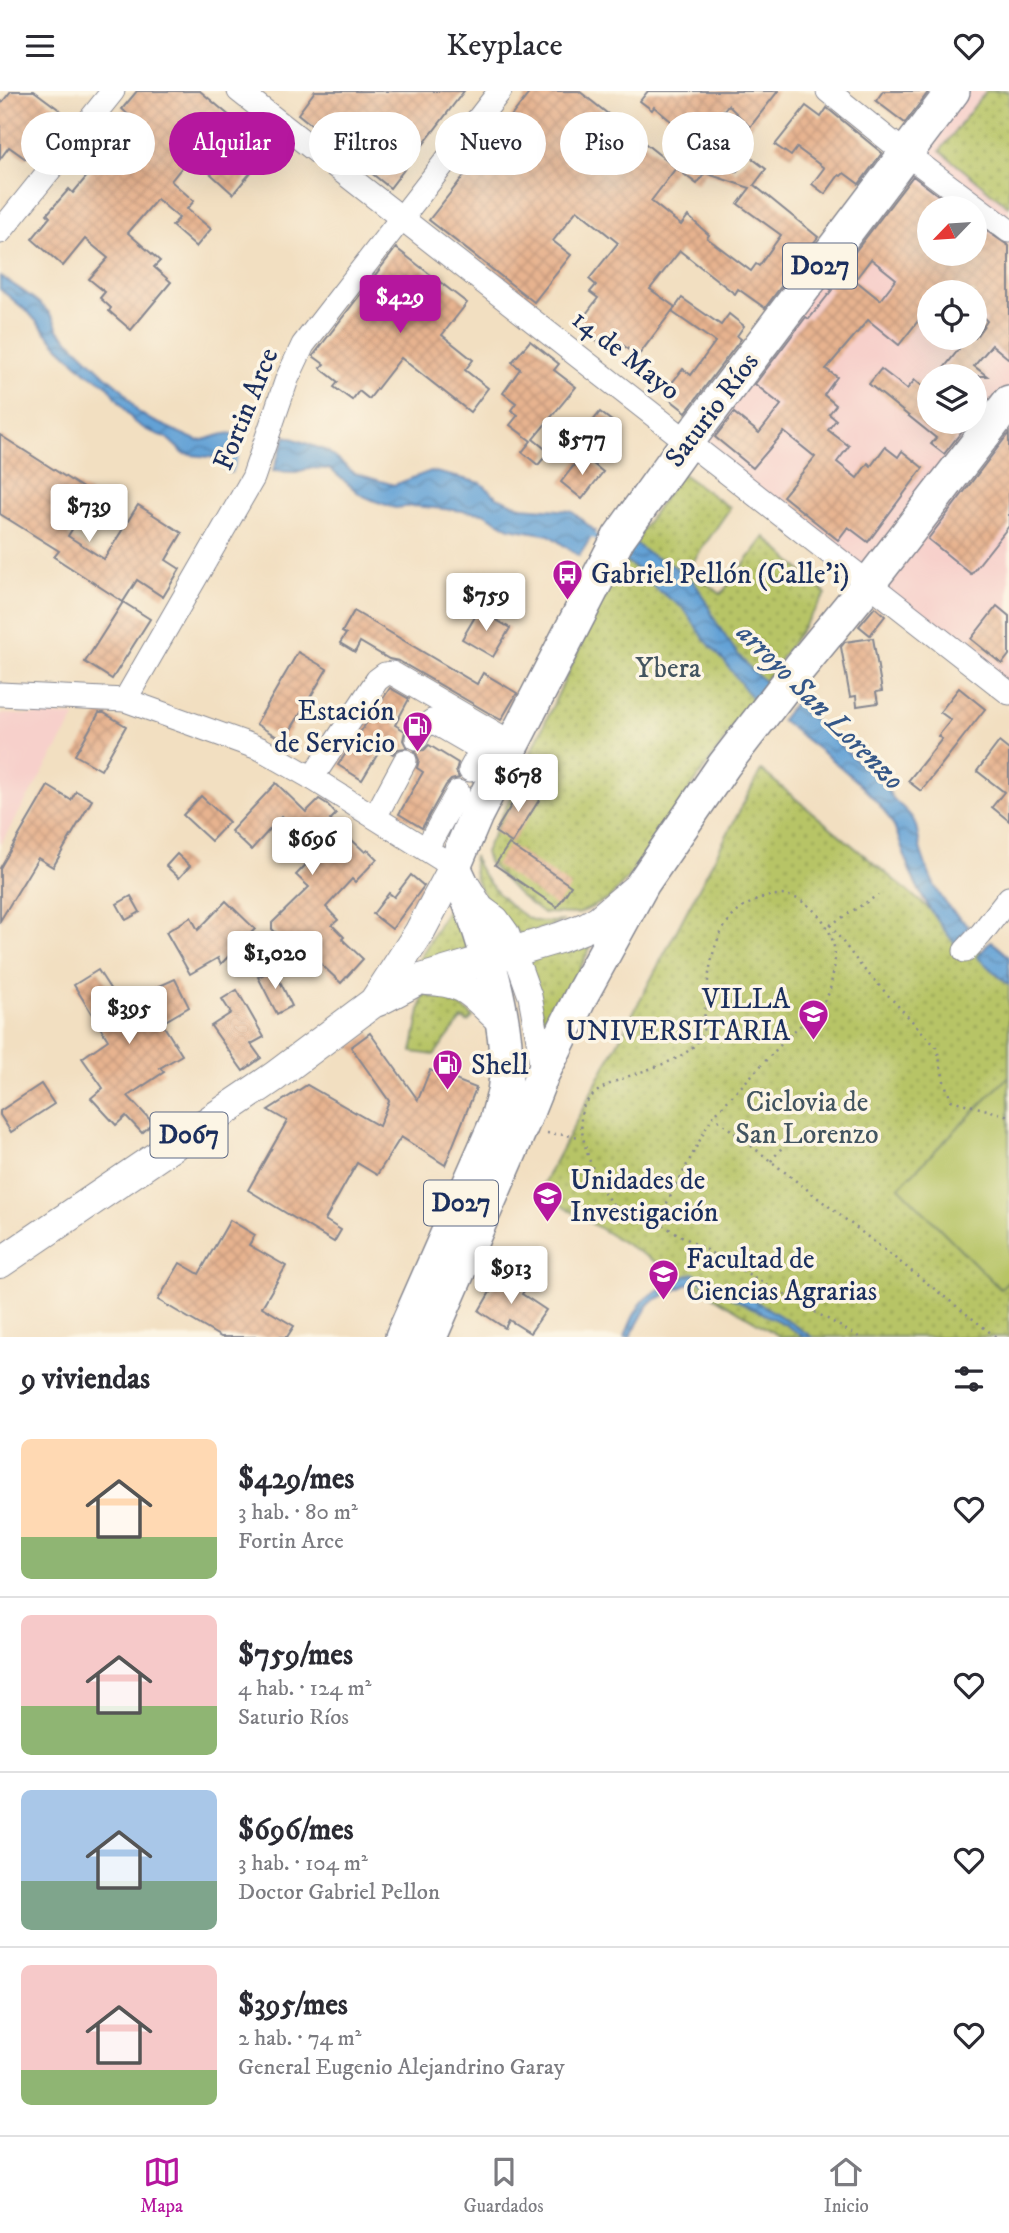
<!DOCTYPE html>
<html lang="es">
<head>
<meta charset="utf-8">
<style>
  :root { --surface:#fff; --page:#f2f2f3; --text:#2b2b33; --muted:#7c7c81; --line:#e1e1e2; --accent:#b5179e }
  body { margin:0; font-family:"IM FELL DW Pica",serif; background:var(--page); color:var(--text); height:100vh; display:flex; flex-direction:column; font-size:26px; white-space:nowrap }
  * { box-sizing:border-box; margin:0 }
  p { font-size:23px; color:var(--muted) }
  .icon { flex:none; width:38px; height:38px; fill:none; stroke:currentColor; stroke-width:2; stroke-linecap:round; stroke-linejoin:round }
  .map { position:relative; height:1246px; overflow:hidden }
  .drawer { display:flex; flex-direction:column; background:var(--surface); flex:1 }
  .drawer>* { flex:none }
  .guide { position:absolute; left:21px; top:21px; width:968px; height:63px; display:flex; gap:14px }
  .needle { width:46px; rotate:245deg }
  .buttons { position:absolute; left:917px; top:105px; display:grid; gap:14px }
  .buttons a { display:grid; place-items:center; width:70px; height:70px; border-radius:50%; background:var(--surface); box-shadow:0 7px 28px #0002; font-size:35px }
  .price { position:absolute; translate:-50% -60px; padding:0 16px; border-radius:7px; background:#fff; color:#222; font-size:23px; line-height:46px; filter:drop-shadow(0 2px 4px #0008) }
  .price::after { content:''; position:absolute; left:50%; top:42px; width:21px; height:16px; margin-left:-10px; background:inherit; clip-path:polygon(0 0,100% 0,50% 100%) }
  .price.current { background:var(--accent); color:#fff }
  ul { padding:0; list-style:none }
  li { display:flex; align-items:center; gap:21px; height:175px; padding:0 21px }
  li+li { border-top:2px solid var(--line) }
  li span { display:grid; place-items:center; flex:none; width:196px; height:140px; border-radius:10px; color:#555 }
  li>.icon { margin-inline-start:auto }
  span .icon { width:84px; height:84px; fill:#fffc; stroke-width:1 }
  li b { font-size:30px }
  h2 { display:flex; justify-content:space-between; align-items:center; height:84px; padding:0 21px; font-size:30px }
  .chip { padding:0 24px; border-radius:32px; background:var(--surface); box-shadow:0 7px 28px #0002; font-size:24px; line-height:63px }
  .chip.current { background:var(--accent); color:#fff }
  header { display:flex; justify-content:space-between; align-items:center; height:91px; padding:0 21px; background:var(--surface); font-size:32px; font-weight:600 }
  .menu { display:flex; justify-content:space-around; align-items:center; height:98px; border-top:2px solid var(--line); background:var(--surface); font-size:19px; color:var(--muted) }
  .menu a { display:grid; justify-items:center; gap:4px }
  .menu .current { color:var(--accent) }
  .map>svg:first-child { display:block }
  .built { fill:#f7d0cb; fill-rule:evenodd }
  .grass { fill:url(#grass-dots); stroke:#697a62; stroke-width:2 }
  .pitch { fill:#b7c466; stroke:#697a62; stroke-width:2 }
  .water { fill:url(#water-waves); stroke:#40689a; stroke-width:2 }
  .pier { fill:#f2dfc1 }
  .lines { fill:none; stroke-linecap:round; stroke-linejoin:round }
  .stream { stroke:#64a2d6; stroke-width:5 }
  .building { fill:url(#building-cross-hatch); fill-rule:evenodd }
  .minor-casing { stroke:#868790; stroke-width:25 }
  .major-casing { stroke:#868790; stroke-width:32 }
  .highway-casing { stroke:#868790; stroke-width:36 }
  .path { stroke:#868790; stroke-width:2.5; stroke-dasharray:2 5; stroke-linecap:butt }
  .minor { stroke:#fff; stroke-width:23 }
  .major { stroke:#fff; stroke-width:30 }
  .highway { stroke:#fff; stroke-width:33 }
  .labels { text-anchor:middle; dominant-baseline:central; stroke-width:7; stroke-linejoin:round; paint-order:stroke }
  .shield { fill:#fcf5e5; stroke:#5e6a86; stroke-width:2 }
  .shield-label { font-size:26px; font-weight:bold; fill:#1b2f5e }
  .street-label { font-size:28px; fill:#1b2f5e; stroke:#fcf5e5 }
  .poi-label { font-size:28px; fill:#1b2f5e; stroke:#fcf5e5; text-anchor:start }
  .park-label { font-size:28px; fill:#425460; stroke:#fcf5e5 }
  .water-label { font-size:30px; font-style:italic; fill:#355788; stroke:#fcf5e5 }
</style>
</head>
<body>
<header><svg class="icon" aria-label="menu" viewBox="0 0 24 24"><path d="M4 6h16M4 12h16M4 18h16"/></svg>Keyplace<svg class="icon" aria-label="heart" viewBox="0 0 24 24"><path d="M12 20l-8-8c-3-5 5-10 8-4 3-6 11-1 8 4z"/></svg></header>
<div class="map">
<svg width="1009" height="1246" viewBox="0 0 1009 1246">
  <defs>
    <pattern id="grass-dots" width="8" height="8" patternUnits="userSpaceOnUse" patternTransform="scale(1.75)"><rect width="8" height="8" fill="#b7c466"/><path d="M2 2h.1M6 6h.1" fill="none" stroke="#94a057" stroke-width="1.8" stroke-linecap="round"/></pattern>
    <pattern id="water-waves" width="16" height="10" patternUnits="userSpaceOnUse" patternTransform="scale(1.75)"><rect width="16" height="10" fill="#64a2d6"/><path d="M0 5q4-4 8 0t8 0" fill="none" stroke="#5284b1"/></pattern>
    <pattern id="building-cross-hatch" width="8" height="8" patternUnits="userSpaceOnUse" patternTransform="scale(1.75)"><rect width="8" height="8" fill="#e7b38f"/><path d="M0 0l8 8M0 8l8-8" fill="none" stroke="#c69a7e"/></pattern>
  </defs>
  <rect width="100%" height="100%" fill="#fcf5e5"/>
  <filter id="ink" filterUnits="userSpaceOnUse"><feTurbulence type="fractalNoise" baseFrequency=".0143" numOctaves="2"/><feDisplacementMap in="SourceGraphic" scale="14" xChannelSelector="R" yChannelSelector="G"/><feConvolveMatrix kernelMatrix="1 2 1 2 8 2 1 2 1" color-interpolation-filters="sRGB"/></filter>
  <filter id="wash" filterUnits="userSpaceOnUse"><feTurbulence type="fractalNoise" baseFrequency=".00686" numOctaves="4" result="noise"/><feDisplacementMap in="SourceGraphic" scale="28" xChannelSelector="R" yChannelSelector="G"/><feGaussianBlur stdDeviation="1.57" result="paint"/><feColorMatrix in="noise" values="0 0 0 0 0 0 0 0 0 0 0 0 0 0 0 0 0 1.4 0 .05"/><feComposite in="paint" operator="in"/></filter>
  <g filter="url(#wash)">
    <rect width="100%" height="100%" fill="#f2dfc1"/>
    <g class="built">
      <path d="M952,0H1009V603L686,351ZM929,117H975V163H929ZM929,201H975V247H929ZM929,285H975V331H929Z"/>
      <polygon points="0,623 76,625 0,754"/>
    </g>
    <g class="grass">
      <polygon points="986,0 1009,0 1009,116 940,60"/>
      <polygon points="681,382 730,417 688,478 721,503 765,446 826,503 631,783 609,808 578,823 542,822 518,803 488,771 485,761 618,474"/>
      <polygon points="761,679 1009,884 1009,1246 781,1246 539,1101"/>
      <path d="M474,765C478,785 516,825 536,830C544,832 555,831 564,830L521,845C499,822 469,799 474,765Z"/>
      <polygon points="452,810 468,857 413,880"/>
      <polygon points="586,851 590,857 556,927 546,938 526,870"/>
      <path d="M423,904C445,906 458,911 473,926L468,931L462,928L434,964L412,961Z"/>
    </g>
    <polygon class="pitch" points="1009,985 1009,1189 1000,1198 899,1096"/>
    <g class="water">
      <path d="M0,185C16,196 56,218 57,238L105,284L123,299L137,320L149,328L198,350C222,346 229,334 252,353L244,377L230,382L222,376L217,367L184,363L167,347L147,339L134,331L109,296L97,287L88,283L58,255L29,222L0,198Z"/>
      <polygon points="286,345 327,360 354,382 394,394 431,380 481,392 497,406 521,416 571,420 595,440 579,465 549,444 510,437 483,422 414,415 395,417 375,410 361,404 330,378 311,377 296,381 273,380"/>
      <path d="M630,448C638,455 647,463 657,467C671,474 682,478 693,490C702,501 708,516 715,529C728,551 746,577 767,592L754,610L724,570L705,549L684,518L655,497L642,482L619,465Z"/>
      <path d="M795,611L863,676C882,682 882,691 892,706C898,714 910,721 914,730C919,740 918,753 922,763C931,792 944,817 969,835L955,853C938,832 923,809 912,785C904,767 901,747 891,730C868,693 815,656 781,629Z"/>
      <polygon points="991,850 1009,866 1009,894 977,866"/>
      <path d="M693,1182C736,1196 775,1221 812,1246H804L786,1234L697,1189L650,1211L630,1246H625C641,1200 652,1202 693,1182Z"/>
    </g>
    <polygon class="pier" points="247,344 254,350 246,380 231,385"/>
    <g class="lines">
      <polyline class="stream" points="586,442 606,450"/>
    </g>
    <g id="blocks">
      <g class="building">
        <polygon points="11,0 34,0 61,20 26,68 9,56 0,68 0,14"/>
        <polygon points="137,0 200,0 237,31 240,28 254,40 244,52 262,68 233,103 191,65 171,90 194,110 187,118 211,138 196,156 172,135 179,127 157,108 128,142 160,170 154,176 171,191 131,239 109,220 111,217 100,207 105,201 89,188 108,167 85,148 63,175 32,148 50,126 47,123 69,98 73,102 134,29 122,18"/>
        <polygon points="315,0 464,0 390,97 298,23"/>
        <polygon points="531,0 579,0 676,77 651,110 681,134 688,125 709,144 707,147 751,180 756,173 759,175 781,144 738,113 750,97 705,82 697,93 676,77 696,51 654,16 652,19 640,10 648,0 778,0 750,36 728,14 698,52 736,81 749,65 766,78 754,94 818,146 765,217 738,198 735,203 680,160 650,198 675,216 638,265 613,247 605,256 577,235 598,207 590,201 596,194 589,188 618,152 577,119 553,150 571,164 534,211 429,129"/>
        <polygon points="883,0 929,0 905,32 876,10"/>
        <polygon points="806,15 821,26 827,17 882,62 859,93 844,82 841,85 839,84 825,103 812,93 824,77 797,57 791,65 775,54"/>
        <path d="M913,85L955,117H929V163H975V132L1009,155V268L992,254L974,275L987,285H955L944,277L959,258L945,247H975L987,230L975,218V201H929V216L899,254L868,229L826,278L837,286L824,304L836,314L829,323L836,329L828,339L849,355L837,371L857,387L868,372L871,375L885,356L898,366L902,360L923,377L868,451L848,436L838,449L783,405L815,366L784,341L753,377L715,346L734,322L759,342L781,314L755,293L806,226L809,228L832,199L828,196ZM871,168L896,188L880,209L855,189Z"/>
        <polygon points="396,157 467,212 442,244 473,269 465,279 488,297 470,321 401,267 369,308 359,300 352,309 334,296 338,291 320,277 324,273 313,265"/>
        <polygon points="682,207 721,234 729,223 744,235 737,245 741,248 686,321 663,303 683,278 691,284 715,251 672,221"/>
        <polygon points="530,250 559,273 554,279 576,296 533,348 549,361 538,374 522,361 531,350 510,334 518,324 511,319 516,312 503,302 520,278 512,271"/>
        <polygon points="881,278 907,298 915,289 929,301 929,331 969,331 944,363 931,353 936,347 869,293"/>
        <polygon points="600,321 617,334 591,366 575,353"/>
        <polygon points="1009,342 1009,435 971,483 928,448"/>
        <polygon points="0,344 103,410 96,420 87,414 68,445 104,468 138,414 182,442 166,469 180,478 163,506 137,489 123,511 150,528 112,588 85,571 123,511 54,466 59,460 0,423"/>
        <polygon points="582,364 603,381 582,408 561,391"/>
        <polygon points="997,515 1009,525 1009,564 1002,573 971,548"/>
        <polygon points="875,516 885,525 870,544 859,535"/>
        <polygon points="479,519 510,537 493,566 462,548"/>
        <polygon points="354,520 477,593 483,582 517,602 501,629 399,570 389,568 360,551 355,561 340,552 346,543 342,541"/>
        <polygon points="873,547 882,600 876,601 878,612 857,615 856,605 850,606 841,556 845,551"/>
        <polygon points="298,561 327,578 284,650 256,633"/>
        <polygon points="390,597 409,608 395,634 405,640 403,649 407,657 398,658 393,663 382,656 362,689 338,674"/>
        <polygon points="959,597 985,618 921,700 908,690 942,648 938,645 951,629 940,621"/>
        <polygon points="99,622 104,622 126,635 101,679 75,664"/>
        <polygon points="999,651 1009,659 1009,730 992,716 1004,701 977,680"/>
        <polygon points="429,654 458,672 456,680 459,687 451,689 446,694 422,737 399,723 423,681 417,677 419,669 415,660 424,659"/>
        <polygon points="276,692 306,721 319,708 327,713 336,723 330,729 365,761 368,759 377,768 355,791 352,788 326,816 338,829 332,834 344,846 342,848 363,868 341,892 306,859 300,866 272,838 272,832 309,796 296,784 318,761 282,725 251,759 231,740"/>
        <polygon points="48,695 71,709 76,700 92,709 53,776 38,767 0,830 0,777"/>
        <polygon points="523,695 541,706 512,752 495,741"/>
        <polygon points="201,705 229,731 211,750 183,724"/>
        <polygon points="509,753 571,795 557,816 495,774"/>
        <polygon points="177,763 190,775 179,787 166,775"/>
        <polygon points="411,784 424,795 392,838 373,823 389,802 394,806"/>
        <polygon points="131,805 140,821 126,829 117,813"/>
        <polygon points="226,810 255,838 221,873 218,867 190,883 166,841 191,826 198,839"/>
        <polygon points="274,878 292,915 277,923 258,886"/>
        <polygon points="98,879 129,927 159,911 153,898 175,888 189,916 162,932 182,964 160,977 164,981 128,1005 153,1032 142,1042 126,1025 116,1034 91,1007 103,997 82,967 108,949 74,894"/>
        <polygon points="237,899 264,946 251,953 261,967 243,980 211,935 231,922 222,908"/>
        <polygon points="370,942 418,1009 430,979 476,997 445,1074 401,1046 377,1084 357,1072 325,1129 341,1139 334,1151 248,1099 287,1030 268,1019 307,994 379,1035 389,1010 351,956"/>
        <polygon points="41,993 54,1013 11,1041 0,1024 0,1020"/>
        <polygon points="230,1129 255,1144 249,1154 286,1175 262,1216 294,1235 287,1246 221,1246 158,1209 180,1172 199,1183"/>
        <polygon points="500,1184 524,1200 522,1203 546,1219 530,1242 509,1229 505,1237 479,1220"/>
      </g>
    </g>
  </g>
  <g filter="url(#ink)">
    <use href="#blocks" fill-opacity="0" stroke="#868790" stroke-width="2"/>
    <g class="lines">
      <defs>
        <g id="minor">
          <polyline points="239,0 1009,602"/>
          <polyline points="828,0 905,62 1009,140"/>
          <polyline points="0,141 113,0"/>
          <polyline points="0,603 125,609 261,658 312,687 454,776 463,785 482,816 497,827 507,841 530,905 538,949 542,983"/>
          <polyline points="125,609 253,387 287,288 303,254 500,0"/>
          <polyline points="417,647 422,637 432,630 503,671"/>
          <polyline points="470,679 481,659"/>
          <polyline points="312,687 377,589 385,583 392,582 498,644"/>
          <polyline points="375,726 405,670"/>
          <polyline points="426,758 458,701"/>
          <polyline points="965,860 981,843 1009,807"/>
        </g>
        <g id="major">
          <path d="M426,889C470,890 473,905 503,931"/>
          <polyline points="378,910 418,889 559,847 587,836 599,829 637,797"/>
          <polyline points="0,1172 274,986 374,911 419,842 454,776"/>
        </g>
        <g id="highway">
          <path d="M402,1246L496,1032C498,1022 502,1011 504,1001C515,941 480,830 454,776L476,724L619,446L688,350L953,0"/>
          <polyline points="430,1246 522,1034 542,984 583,901 643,792 724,674 800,576 869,492 1009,311"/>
        </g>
      </defs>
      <use href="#minor" class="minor-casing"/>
      <use href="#major" class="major-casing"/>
      <use href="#highway" class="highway-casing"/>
      <g class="path">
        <polyline points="830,834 861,875 937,957 944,990 951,1009 1009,1025"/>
        <polyline points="830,834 878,804"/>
        <polyline points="547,1042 582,1046"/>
        <polyline points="771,1070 789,1048"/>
        <polyline points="657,1131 712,1026"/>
        <path d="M859,1246L657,1131C641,1127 621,1123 610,1110C596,1094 574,1035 583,1016C585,1012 590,1007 593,1004C622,978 687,978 702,943C705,936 704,925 705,917C709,880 711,835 747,814C766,803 787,799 806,813C831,831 840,858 832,887C831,893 830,902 826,907C818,920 804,931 793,941C766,969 740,997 713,1025L996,1246"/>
      </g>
      <use href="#minor" class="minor"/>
      <use href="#major" class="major"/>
      <use href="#highway" class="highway"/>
    </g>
  </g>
  <defs>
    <symbol id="bus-pin" viewBox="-11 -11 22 30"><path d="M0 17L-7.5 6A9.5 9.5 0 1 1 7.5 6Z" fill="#b5179e" stroke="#fcf5e5"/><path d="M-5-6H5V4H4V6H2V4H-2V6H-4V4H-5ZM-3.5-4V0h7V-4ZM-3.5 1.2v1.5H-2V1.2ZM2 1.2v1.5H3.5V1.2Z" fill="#fff"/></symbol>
    <symbol id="fuel-pin" viewBox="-11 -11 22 30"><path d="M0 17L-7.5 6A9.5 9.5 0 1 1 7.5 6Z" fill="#b5179e" stroke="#fcf5e5"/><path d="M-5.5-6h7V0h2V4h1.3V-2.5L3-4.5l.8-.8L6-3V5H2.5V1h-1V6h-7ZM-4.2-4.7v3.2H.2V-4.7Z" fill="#fff"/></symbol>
    <symbol id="university-pin" viewBox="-11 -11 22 30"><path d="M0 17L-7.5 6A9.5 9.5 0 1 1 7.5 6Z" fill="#b5179e" stroke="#fcf5e5"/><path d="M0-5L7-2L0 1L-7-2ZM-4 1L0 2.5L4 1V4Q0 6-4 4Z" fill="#fff"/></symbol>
  </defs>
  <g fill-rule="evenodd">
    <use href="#bus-pin" x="550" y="466" width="35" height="47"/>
    <use href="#fuel-pin" x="400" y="618" width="35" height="47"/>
    <use href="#university-pin" x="796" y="906" width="35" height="47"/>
    <use href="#fuel-pin" x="430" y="956" width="35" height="47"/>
    <use href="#university-pin" x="530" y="1088" width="35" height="47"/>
    <use href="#university-pin" x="646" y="1166" width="35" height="47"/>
  </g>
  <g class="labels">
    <g class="shield">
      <rect x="783" y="152.5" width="74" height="45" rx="5"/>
      <rect x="150.5" y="1021.5" width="77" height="45" rx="5"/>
      <rect x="424" y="1089.5" width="74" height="45" rx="5"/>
    </g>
    <g class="shield-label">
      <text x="820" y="175">D027</text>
      <text x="189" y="1044">D067</text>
      <text x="461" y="1112">D027</text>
    </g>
    <g class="street-label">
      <text transform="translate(626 264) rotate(38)">14 de Mayo</text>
      <text transform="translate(246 318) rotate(-68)">Fortin Arce</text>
      <text transform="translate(712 319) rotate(-53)">Saturio Ríos</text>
    </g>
    <g class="poi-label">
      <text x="591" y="483">Gabriel Pellón (Calle'i)</text>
      <text x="395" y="620" text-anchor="end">Estación<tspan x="395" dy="32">de Servicio</tspan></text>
      <text x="790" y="908" text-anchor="end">VILLA<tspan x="790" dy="32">UNIVERSITARIA</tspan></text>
      <text x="471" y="974">Shell</text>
      <text x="570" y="1089">Unidades de<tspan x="570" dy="32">Investigación</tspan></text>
      <text x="686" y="1168">Facultad de<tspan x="686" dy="32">Ciencias Agrarias</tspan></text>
    </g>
    <g class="park-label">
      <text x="668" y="577">Ybera</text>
      <text x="807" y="1011">Ciclovia de<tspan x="807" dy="32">San Lorenzo</tspan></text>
    </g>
    <g class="water-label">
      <text transform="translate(820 616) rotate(45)">arroyo San Lorenzo</text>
    </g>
  </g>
</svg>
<div class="buttons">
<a><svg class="needle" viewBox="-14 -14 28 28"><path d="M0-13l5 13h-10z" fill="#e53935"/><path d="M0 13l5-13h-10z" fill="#7c7c81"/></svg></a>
<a><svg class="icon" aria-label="locate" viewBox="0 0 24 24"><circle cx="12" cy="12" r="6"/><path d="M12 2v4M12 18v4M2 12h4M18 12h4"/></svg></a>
<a><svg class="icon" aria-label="layers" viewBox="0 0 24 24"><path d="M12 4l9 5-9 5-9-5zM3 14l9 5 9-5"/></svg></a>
</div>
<b class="price current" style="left:400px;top:244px">$429</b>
<b class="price" style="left:582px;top:386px">$577</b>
<b class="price" style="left:89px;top:453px">$739</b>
<b class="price" style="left:486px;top:542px">$759</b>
<b class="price" style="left:518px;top:723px">$678</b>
<b class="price" style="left:312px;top:786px">$696</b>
<b class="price" style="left:275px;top:900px">$1,020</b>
<b class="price" style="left:129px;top:955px">$395</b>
<b class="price" style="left:511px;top:1215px">$913</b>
<div class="guide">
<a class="chip">Comprar</a>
<a class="chip current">Alquilar</a>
<a class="chip">Filtros</a>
<a class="chip">Nuevo</a>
<a class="chip">Piso</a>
<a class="chip">Casa</a>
</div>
</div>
<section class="drawer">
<h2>9 viviendas<svg class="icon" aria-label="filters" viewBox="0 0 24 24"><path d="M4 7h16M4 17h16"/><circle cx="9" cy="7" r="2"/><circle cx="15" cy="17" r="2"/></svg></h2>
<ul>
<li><span style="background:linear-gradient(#ffd9b3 70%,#8fb573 0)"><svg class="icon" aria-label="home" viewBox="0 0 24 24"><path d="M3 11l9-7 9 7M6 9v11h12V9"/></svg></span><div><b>$429/mes</b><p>3 hab. · 80 m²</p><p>Fortin Arce</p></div><svg class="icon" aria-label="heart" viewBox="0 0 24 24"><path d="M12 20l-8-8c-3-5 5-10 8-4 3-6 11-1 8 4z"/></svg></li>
<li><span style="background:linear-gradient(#f6c9c9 65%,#8fb573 0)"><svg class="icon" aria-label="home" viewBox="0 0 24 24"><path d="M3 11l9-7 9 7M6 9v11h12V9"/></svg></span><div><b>$759/mes</b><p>4 hab. · 124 m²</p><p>Saturio Ríos</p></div><svg class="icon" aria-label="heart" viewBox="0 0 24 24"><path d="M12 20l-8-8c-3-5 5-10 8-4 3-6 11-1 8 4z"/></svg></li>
<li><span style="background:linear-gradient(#a9c7e8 65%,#7fa58c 0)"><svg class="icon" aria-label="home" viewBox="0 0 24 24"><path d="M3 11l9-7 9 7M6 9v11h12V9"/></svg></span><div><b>$696/mes</b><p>3 hab. · 104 m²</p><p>Doctor Gabriel Pellon</p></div><svg class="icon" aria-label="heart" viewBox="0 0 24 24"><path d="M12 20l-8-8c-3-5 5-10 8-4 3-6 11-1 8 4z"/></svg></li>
<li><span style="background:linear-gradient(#f6c9c9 75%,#8fb573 0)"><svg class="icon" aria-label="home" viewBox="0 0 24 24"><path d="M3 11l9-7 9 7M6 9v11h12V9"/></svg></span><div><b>$395/mes</b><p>2 hab. · 74 m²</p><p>General Eugenio Alejandrino Garay</p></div><svg class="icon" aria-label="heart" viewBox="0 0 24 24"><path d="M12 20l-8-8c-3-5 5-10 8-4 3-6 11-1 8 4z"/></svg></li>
</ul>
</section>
<nav class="menu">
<a class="current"><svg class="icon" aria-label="map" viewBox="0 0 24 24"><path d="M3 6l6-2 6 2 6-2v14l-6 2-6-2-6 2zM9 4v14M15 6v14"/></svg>Mapa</a>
<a><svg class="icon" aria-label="saved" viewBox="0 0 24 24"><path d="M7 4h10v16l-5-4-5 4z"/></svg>Guardados</a>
<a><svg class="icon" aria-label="home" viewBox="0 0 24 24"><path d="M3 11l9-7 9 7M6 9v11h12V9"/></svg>Inicio</a>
</nav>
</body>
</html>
